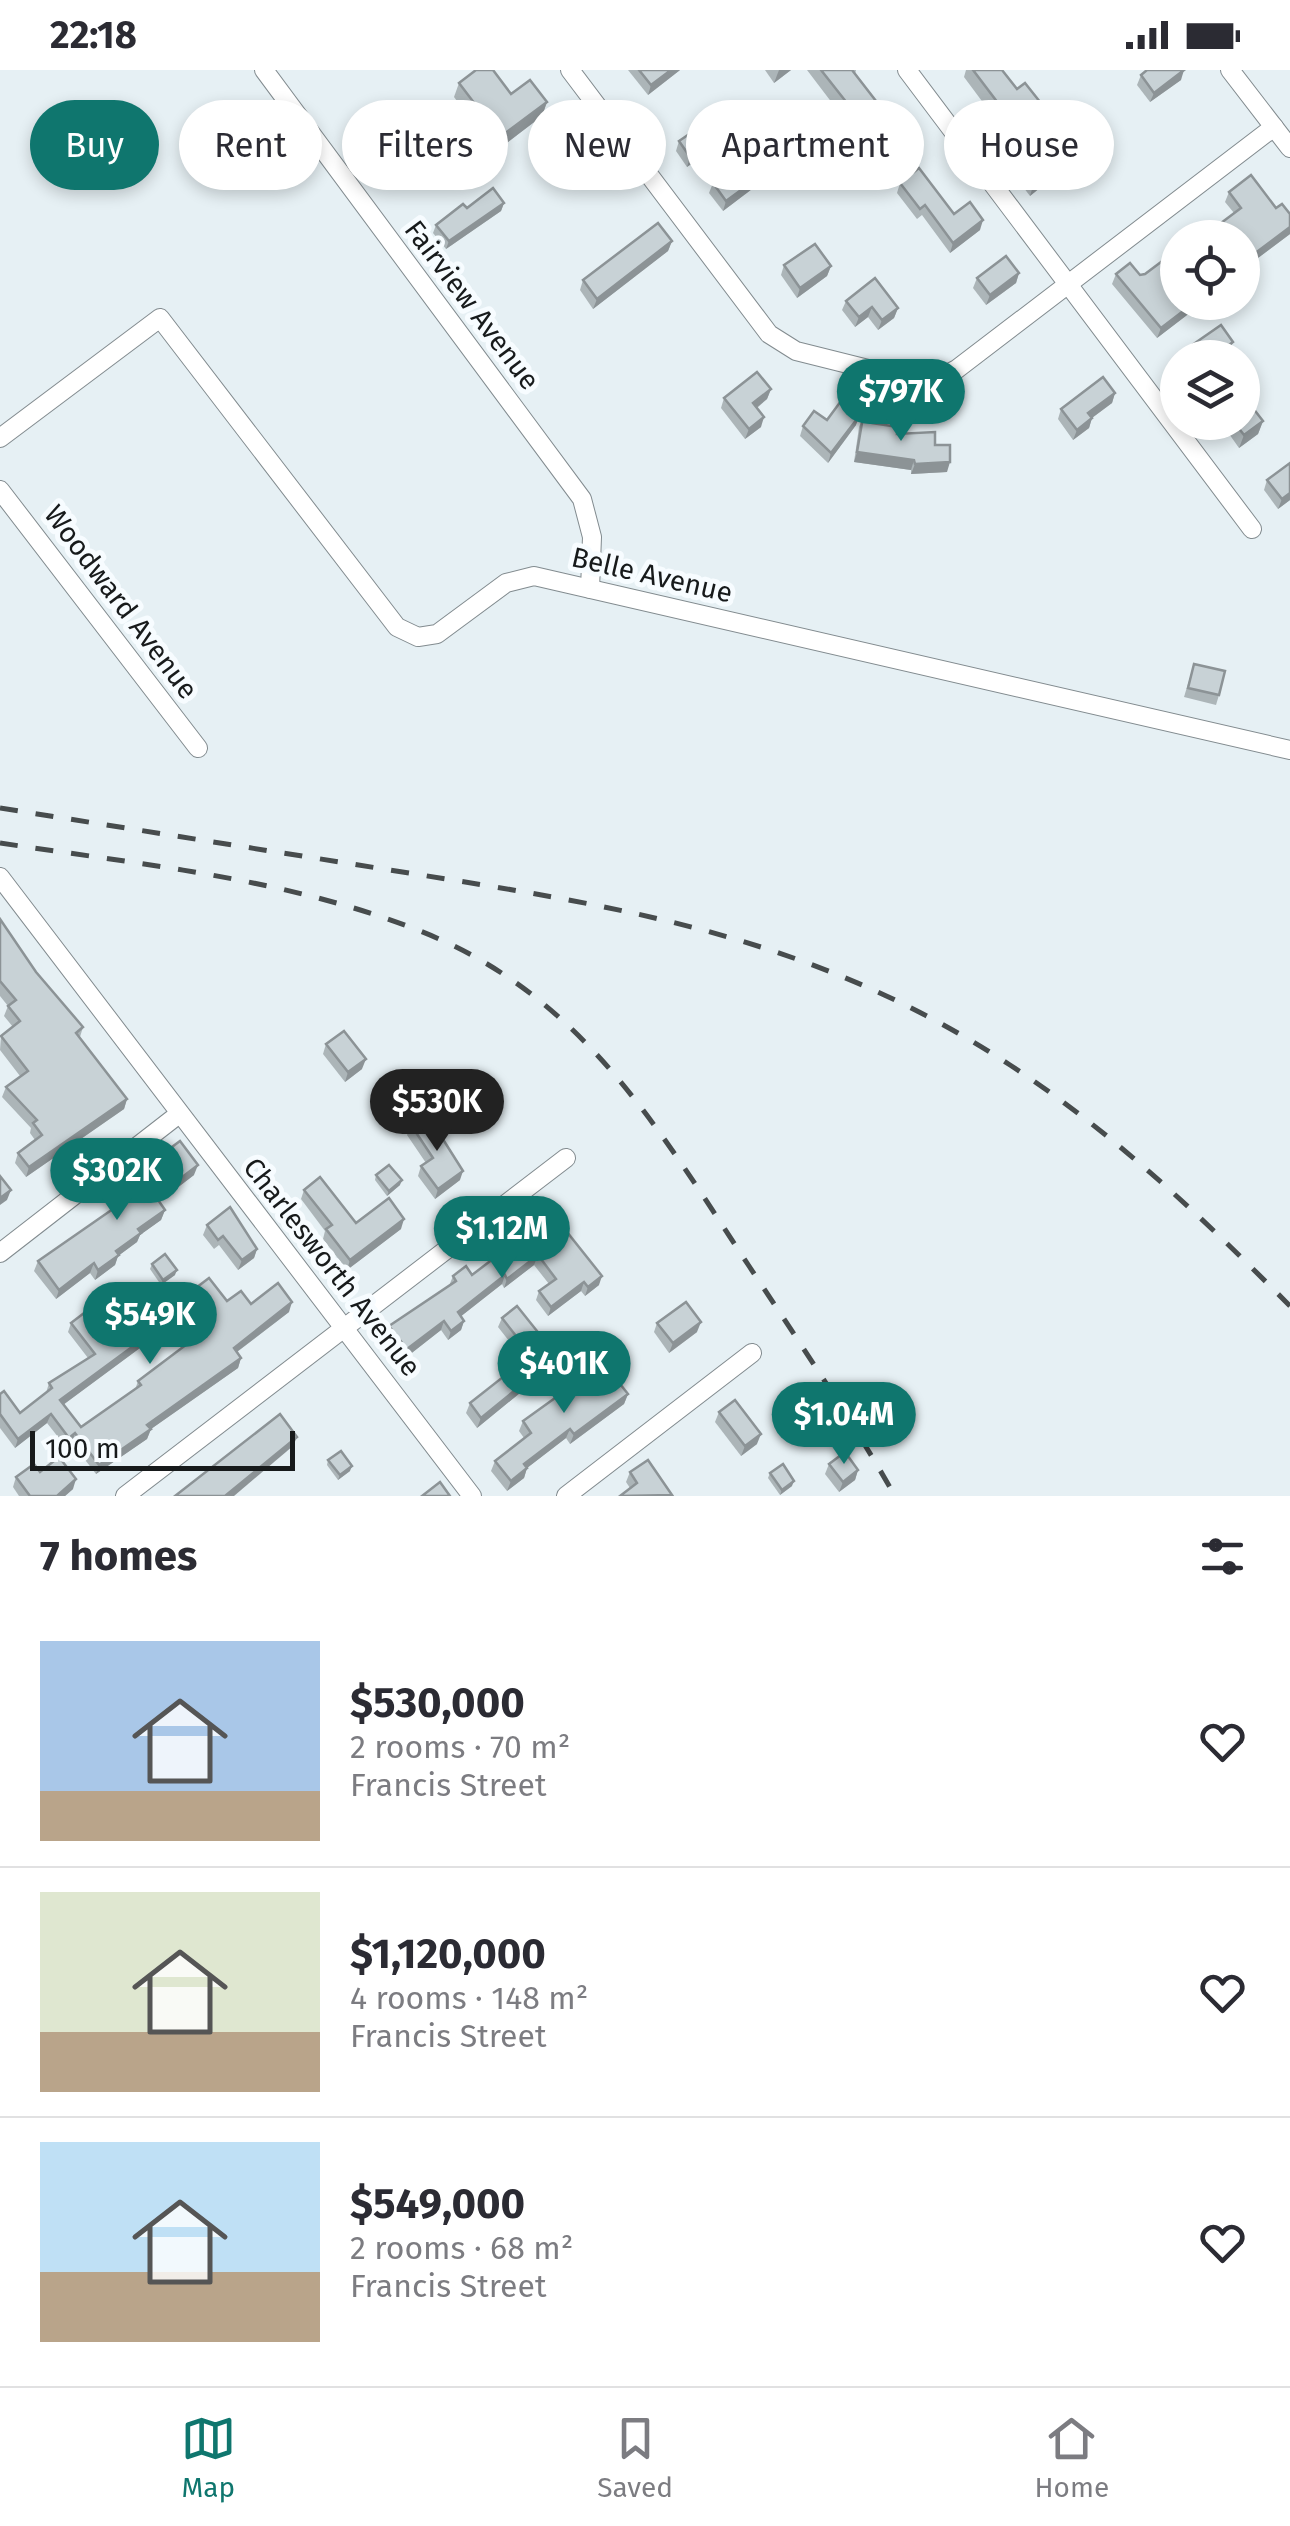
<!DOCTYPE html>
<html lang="en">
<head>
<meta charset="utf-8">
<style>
  :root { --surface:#fff; --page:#f2f2f3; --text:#2b2b33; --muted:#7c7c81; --line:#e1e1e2; --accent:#0f766e }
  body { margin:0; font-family:"Fira Sans",sans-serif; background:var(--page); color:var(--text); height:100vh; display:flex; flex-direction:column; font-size:38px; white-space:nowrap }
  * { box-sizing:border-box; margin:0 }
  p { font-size:32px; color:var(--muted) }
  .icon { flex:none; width:55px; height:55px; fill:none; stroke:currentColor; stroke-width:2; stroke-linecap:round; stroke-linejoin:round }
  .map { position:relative; height:1426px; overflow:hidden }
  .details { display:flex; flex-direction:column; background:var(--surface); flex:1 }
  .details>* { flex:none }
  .banner { position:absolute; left:30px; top:30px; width:1230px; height:90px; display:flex; gap:20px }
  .tools { position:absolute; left:1160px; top:150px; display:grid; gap:20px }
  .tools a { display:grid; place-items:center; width:100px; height:100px; border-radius:50%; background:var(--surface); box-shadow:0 5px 15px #0003; font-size:50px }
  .scale { position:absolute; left:30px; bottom:25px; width:265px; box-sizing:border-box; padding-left:10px; border:5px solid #171a1b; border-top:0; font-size:28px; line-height:35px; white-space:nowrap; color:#171a1b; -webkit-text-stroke:8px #f7fcff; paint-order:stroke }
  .price { position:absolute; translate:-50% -85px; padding:0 22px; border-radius:35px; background:var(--accent); color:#fff; font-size:32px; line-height:65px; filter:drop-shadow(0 2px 5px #0008) }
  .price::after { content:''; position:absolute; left:50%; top:60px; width:30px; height:22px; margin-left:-15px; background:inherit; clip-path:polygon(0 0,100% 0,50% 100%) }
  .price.active { background:#222; color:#fff }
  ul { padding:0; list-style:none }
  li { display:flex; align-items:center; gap:30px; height:250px; padding:0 40px }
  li+li { border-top:2px solid var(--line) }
  li span { display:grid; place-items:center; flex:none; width:280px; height:200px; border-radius:0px; color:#555 }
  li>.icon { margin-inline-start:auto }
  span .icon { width:120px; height:120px; fill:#fffc; stroke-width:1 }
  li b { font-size:42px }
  h2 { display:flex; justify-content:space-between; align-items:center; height:120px; padding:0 40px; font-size:42px }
  .pill { padding:0 35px; border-radius:45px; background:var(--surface); box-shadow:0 5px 15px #0003; font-size:35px; line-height:90px }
  .pill.active { background:var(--accent); color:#fff }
  .status { display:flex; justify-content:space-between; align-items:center; height:70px; padding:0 50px; background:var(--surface); direction:ltr }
  .status svg { height:28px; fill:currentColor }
  .tabs { display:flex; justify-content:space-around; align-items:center; height:140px; border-top:2px solid var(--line); background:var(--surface); font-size:28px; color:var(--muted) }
  .tabs a { display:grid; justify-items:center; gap:5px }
  .tabs .active { color:var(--accent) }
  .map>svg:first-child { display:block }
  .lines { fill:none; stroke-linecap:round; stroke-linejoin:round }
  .minor-casing { stroke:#828b8f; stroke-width:20 }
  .minor { stroke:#fff; stroke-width:18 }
  .rail { stroke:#474c4d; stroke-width:5; stroke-dasharray:18 18; stroke-linecap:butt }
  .wall { fill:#acb5b8 }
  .shaded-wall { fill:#8c9396 }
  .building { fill:#c8d2d6; stroke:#8c9396; stroke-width:2.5 }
  .labels { text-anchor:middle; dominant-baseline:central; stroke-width:10; stroke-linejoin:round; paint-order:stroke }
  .street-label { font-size:28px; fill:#171a1b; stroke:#f7fcff }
</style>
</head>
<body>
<div class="status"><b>22:18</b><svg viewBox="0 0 49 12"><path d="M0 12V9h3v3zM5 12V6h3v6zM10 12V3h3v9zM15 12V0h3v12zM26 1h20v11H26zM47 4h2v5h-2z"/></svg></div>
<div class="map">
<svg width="1290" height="1426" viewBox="0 0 1290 1426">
  <rect width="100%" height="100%" fill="#e6f0f4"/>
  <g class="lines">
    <defs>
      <g id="minor">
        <polyline points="264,0 582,429 592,467 590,519"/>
        <polyline points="570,0 769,264 796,281 928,314 957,299 1274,57"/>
        <polyline points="907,0 1252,459"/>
        <polyline points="1230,0 1290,78"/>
        <polyline points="0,368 160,248 397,557 418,567 437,564 506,513 534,506 1290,680"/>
        <polyline points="0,420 198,678"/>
        <polyline points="0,807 472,1426"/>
        <polyline points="0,1183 179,1044"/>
        <polyline points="125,1426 566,1088"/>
        <polyline points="566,1426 752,1283"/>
      </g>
    </defs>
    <use href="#minor" class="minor-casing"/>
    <use href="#minor" class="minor"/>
    <g class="rail">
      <path d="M0,738C132,759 264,780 396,801C623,837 813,866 1010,995C1114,1063 1203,1148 1290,1236"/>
      <path d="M0,773C138,794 284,808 415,859C580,922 656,1055 749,1196C799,1272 850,1347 895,1426"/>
    </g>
  </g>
  <g class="wall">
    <polygon points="628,0 680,0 648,25"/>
    <polygon points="765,0 791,0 774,13"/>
    <polygon points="807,0 856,0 855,4 871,44 896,89 891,102 870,118 843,84 834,92 819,73 824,60 842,46"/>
    <polygon points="966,0 1002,0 1017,19 1048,42 1043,55 1009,81 996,64 999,57 993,46 964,7"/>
    <polygon points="1141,5 1181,10 1150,32 1137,15"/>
    <polygon points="459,13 511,24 547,32 542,46 495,82 454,27"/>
    <polygon points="718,67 715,77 687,97 676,81 679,71"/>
    <polygon points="550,71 586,71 583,81 560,99 546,81"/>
    <polygon points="1062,94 1058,103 1030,126 1017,109 1020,99"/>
    <polygon points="713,113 752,119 723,141 709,123"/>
    <polygon points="900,113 954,144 980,160 950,183 922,145 917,149 897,123"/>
    <polygon points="1229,122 1290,144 1290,164 1242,200 1242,168 1204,168 1205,165 1234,143 1225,132"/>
    <polygon points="504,133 501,141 446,179 433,163 436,155 467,138"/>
    <polygon points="672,171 668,181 593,239 580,220 583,210"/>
    <polygon points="784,195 831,196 827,206 797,228 781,205"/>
    <polygon points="1019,203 1016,213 986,235 973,218 977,208"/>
    <polygon points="1116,204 1140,205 1178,232 1204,232 1157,268 1112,214"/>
    <polygon points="846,231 898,238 894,248 878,260 868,247 855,257 842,240"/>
    <polygon points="771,319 767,329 757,338 761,357 745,369 721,338 724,328"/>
    <polygon points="1115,323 1112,333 1092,348 1089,358 1073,370 1058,349 1061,339"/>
    <polygon points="863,347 872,353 897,364 935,375 947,402 911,404 911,400 854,392 859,357"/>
    <polygon points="827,350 856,355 828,393 800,366 803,356"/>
    <polygon points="1263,351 1258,364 1239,378 1227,361 1222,365 1213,352"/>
    <polygon points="1267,410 1290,430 1278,439 1264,420"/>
    <polygon points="1194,594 1219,625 1216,635 1184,627"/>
    <polygon points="0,849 36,902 83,957 80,967 127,1029 124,1039 26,1107 15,1093 18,1083 35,1070 30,1063 31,1058 2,1027 6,1017 20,1006 0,980 1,966 13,957 4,946 8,936 0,926"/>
    <polygon points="326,974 362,999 345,1012 323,984"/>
    <polygon points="411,1055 460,1110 435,1129 418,1106 421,1096 426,1093 407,1065"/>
    <polygon points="149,1094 194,1105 159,1132 165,1140 161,1150 140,1165 137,1172 118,1186 115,1195 95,1210 90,1203 56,1229 34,1201 38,1191 152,1112 146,1104"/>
    <polygon points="376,1105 400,1115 387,1126 375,1110"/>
    <polygon points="304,1120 356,1153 401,1159 347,1200 323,1169 325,1161 301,1129"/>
    <polygon points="207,1155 257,1179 254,1188 238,1200 219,1175 214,1179 203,1165"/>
    <polygon points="520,1162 548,1168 599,1215 585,1226 581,1221 548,1246 536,1230 539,1221 549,1214 534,1195 504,1218 502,1214 461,1246 464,1251 461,1260 448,1270 441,1260 404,1289 386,1265 389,1256 449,1216 453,1206 472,1205 516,1171"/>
    <polygon points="152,1194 175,1205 161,1215 150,1199"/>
    <polygon points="180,1230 227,1231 251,1234 289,1242 237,1282 241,1288 238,1298 151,1359 147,1369 96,1404 72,1373 66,1377 47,1353 15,1378 0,1358 0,1324 20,1343 46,1323 49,1313 88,1288 68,1262 71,1253 109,1267 174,1246 171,1255 63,1335 81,1357 135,1320 138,1311 197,1267 176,1240"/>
    <polygon points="502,1248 557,1286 553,1296 477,1358 466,1343 470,1333 524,1290 498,1257"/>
    <polygon points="657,1253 697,1262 669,1283 654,1262"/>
    <polygon points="584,1302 628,1324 624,1334 570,1374 566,1368 527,1398 524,1408 507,1421 491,1401 495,1391 524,1368 519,1361 523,1351 582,1309"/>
    <polygon points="719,1342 757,1374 741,1386 715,1352"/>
    <polygon points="328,1390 350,1401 338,1410 327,1395"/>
    <polygon points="829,1394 858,1400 855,1410 839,1422 825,1404"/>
    <polygon points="630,1402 672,1426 630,1418 626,1412"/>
    <polygon points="770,1403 792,1416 780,1425 768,1408"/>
    <polygon points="16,1407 73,1419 65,1426 19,1426 13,1417"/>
  </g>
  <g class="shaded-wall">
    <polygon points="671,0 680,0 648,25 651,15"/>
    <polygon points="779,0 791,0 774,13"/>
    <polygon points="1184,0 1181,10 1150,32 1154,23"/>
    <polygon points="876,31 871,44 865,39"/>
    <polygon points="547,32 542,46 495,82 500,67"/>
    <polygon points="1048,42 1043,55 1009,81 1013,68"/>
    <polygon points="718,67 715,77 687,97 690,87"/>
    <polygon points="586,71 583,81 560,99 563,89"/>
    <polygon points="848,71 843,84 834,92 838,79"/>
    <polygon points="898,71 894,84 884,92 888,79"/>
    <polygon points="896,89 891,102 870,118 874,106"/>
    <polygon points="1062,94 1058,103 1030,126 1033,116"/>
    <polygon points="756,109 752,119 723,141 726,131"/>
    <polygon points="504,133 501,141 446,179 449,171"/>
    <polygon points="983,150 980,160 950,183 953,173"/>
    <polygon points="1290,157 1290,164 1242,200 1242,193"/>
    <polygon points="672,171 668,181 593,239 597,229"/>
    <polygon points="831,196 827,206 797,228 800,218"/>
    <polygon points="1019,203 1016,213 986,235 990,225"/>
    <polygon points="1195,232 1204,232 1157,268 1161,258"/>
    <polygon points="872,237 868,247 855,257 859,247"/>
    <polygon points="898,238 894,248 878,260 882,250"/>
    <polygon points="1233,272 1228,285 1224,288 1211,288"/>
    <polygon points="771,319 767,329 750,343 753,333"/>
    <polygon points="1115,323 1112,333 1085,353 1088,343"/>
    <polygon points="860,345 856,355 828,393 831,383"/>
    <polygon points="764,347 761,357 745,369 749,359"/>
    <polygon points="1092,348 1089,358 1073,370 1077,360"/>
    <polygon points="1263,351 1258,364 1239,378 1244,365"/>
    <polygon points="1226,352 1230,352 1227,361 1222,365"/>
    <polygon points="857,382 914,390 911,400 854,392"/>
    <polygon points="950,392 947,402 911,404 915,394"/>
    <polygon points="1290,423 1290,430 1278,439 1282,429"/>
    <polygon points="366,989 362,999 345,1012 348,1002"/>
    <polygon points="127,1029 124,1039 26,1107 29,1097"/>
    <polygon points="198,1095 194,1105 152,1137 156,1127"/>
    <polygon points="463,1101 460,1110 435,1129 438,1119"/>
    <polygon points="402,1110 400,1115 387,1126 389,1121"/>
    <polygon points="11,1120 7,1130 0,1135 0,1128"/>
    <polygon points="165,1140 161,1150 140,1165 137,1172 118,1186 115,1195 95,1210 98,1200 138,1159"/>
    <polygon points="404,1149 401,1159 347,1200 350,1190"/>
    <polygon points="257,1179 254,1188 238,1200 242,1190"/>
    <polygon points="538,1185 534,1195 504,1218 507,1209"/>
    <polygon points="94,1193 90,1203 56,1229 59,1220"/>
    <polygon points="177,1200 175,1205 161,1215 163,1210"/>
    <polygon points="505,1205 502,1214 455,1251 458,1242"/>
    <polygon points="602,1206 599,1215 585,1226 588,1217"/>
    <polygon points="584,1212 581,1221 548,1246 551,1237"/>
    <polygon points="292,1232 289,1242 230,1287 234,1278"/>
    <polygon points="174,1246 171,1255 56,1340 60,1330"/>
    <polygon points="444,1251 441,1260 404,1289 407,1279"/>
    <polygon points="464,1251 461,1260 448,1270 451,1261"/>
    <polygon points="701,1252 697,1262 669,1283 673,1273"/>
    <polygon points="557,1286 553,1296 477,1358 481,1348"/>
    <polygon points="241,1288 238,1298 151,1359 147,1369 96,1404 99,1395 147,1355"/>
    <polygon points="628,1324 624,1334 570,1374 574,1364"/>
    <polygon points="51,1344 47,1353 15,1378 18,1369"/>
    <polygon points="570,1359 566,1368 527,1398 524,1408 507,1421 511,1411 524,1394"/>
    <polygon points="75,1363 72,1373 66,1377 69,1368"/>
    <polygon points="761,1364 757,1374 741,1386 745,1376"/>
    <polygon points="297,1367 293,1376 234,1426 225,1426"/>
    <polygon points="352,1396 350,1401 338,1410 340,1405"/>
    <polygon points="858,1400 855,1410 839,1422 843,1412"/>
    <polygon points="76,1409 73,1419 65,1426 57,1426"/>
    <polygon points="794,1411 792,1416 780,1425 782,1420"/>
  </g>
  <g class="building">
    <polygon points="476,0 493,0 511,24 530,10 547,32 500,67 459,13"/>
    <polygon points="639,0 671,0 651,15"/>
    <polygon points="821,0 852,0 876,31 865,39 898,71 888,79 896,89 874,106 848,71 838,79 824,60 851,38"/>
    <polygon points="973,0 1002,0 1017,19 1025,13 1048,42 1013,68 1001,51 1006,48 998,33"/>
    <polygon points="1147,0 1184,0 1154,23 1141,5"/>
    <polygon points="707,52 718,67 690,87 679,71"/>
    <polygon points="573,53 586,71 563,89 550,71"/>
    <polygon points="1049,77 1062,94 1033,116 1020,99"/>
    <polygon points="742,91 756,109 726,131 713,113"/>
    <polygon points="919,98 954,144 970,132 983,150 953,173 925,135 920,139 900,113"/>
    <polygon points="1251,105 1276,138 1282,134 1290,144 1290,157 1242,193 1242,168 1207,168 1205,165 1241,138 1229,122"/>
    <polygon points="493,118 504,133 449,171 436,155 463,134 467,138"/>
    <polygon points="658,153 672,171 597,229 583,210"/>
    <polygon points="815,174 831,196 800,218 784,195"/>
    <polygon points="1006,186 1019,203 990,225 977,208"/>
    <polygon points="1165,189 1178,207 1178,232 1195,232 1161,258 1116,204 1130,193 1140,205 1145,204"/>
    <polygon points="875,208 898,238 882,250 872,237 859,247 846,231"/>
    <polygon points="1221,255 1233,272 1211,288 1186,288 1182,282"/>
    <polygon points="757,302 771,319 753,333 764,347 749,359 724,328"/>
    <polygon points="1103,307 1115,323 1088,343 1092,348 1077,360 1061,339"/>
    <polygon points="841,331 860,345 831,383 803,356 814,341 827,350"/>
    <polygon points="1249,333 1263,351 1244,365 1234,352 1242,352 1242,334 1244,336"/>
    <polygon points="863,347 872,353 898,357 897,364 935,362 935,375 950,375 950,392 915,394 914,390 857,382"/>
    <polygon points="1290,393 1290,423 1282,429 1267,410"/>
    <polygon points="1194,594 1225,601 1219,625 1188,618"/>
    <polygon points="0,849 36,902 83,957 76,963 127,1029 29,1097 18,1083 42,1065 33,1053 37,1050 6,1017 28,1001 1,966 20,951 8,936 16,930 0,911"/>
    <polygon points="344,961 366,989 348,1002 326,974"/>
    <polygon points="427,1044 463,1101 438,1119 421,1096 433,1088 411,1055"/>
    <polygon points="180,1071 198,1095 156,1127 165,1140 138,1159 141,1163 116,1181 119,1185 98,1200 94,1193 59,1220 38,1191 159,1107 149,1094"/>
    <polygon points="389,1095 402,1110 389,1121 376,1105"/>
    <polygon points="0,1106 11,1120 0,1128"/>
    <polygon points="320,1107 356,1153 389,1128 404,1149 350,1190 326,1159 332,1155 304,1120"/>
    <polygon points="230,1137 257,1179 242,1190 223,1166 218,1170 207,1155"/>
    <polygon points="535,1150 548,1168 563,1157 602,1206 588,1217 584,1212 551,1237 539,1221 556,1209 538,1185 507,1209 505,1205 458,1242 464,1251 451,1261 444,1251 407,1279 389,1256 456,1211 453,1206 466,1196 472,1205 523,1166 520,1162"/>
    <polygon points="165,1184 177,1200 163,1210 152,1194"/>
    <polygon points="209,1208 227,1231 241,1221 251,1234 278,1213 292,1232 234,1278 241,1288 147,1355 151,1359 99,1395 75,1363 69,1368 51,1344 18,1369 0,1344 0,1324 4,1321 20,1343 52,1318 49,1313 95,1284 71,1253 88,1240 109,1267 160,1228 174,1246 60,1330 81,1357 141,1315 138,1311 203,1262 180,1230"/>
    <polygon points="686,1232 701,1252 673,1273 657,1253"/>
    <polygon points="517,1236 557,1286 481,1348 470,1333 531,1285 502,1248"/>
    <polygon points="601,1290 628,1324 574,1364 570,1359 524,1394 527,1398 511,1411 495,1391 531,1363 523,1351 587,1305 584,1302"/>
    <polygon points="735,1330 761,1364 745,1376 719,1342"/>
    <polygon points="280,1344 297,1367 225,1426 175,1426"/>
    <polygon points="341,1381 352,1396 340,1405 328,1390"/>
    <polygon points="845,1382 858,1400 843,1412 829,1394"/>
    <polygon points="59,1387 76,1409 57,1426 30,1426 16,1407 34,1394 40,1402"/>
    <polygon points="648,1390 672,1425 620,1426 637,1413 630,1402"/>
    <polygon points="783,1394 794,1411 782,1420 770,1403"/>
    <polygon points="440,1412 450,1426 422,1426"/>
  </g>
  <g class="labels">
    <g class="street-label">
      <text transform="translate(472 235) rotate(53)">Fairview Avenue</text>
      <text transform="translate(652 505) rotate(13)">Belle Avenue</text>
      <text transform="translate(121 532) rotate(53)">Woodward Avenue</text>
      <text transform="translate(332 1197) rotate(52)">Charlesworth Avenue</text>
    </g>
  </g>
</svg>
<div class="tools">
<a><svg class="icon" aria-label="locate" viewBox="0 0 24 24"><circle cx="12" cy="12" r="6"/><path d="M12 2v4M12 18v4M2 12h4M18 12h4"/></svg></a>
<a><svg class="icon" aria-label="layers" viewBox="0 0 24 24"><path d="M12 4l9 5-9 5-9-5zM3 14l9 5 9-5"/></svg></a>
</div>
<div class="scale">100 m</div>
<b class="price" style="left:901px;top:374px">$797K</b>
<b class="price active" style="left:437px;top:1084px">$530K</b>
<b class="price" style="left:117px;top:1153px">$302K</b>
<b class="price" style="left:502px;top:1211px">$1.12M</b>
<b class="price" style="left:150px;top:1297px">$549K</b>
<b class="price" style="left:564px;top:1346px">$401K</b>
<b class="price" style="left:844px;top:1397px">$1.04M</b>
<div class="banner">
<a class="pill active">Buy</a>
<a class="pill">Rent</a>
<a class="pill">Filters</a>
<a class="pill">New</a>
<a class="pill">Apartment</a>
<a class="pill">House</a>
</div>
</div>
<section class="details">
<h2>7 homes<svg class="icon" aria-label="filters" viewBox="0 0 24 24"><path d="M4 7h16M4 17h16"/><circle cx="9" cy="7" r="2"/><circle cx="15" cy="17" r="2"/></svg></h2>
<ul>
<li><span style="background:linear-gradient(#a9c7e8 75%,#b9a48a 0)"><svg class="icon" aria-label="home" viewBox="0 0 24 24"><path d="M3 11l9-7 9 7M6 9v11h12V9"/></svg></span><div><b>$530,000</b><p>2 rooms · 70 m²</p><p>Francis Street</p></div><svg class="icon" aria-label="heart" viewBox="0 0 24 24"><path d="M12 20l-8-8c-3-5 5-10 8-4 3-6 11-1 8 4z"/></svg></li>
<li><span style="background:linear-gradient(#dfe7d0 70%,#b9a48a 0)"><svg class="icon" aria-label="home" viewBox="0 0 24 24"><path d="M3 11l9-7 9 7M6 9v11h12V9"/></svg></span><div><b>$1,120,000</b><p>4 rooms · 148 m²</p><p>Francis Street</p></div><svg class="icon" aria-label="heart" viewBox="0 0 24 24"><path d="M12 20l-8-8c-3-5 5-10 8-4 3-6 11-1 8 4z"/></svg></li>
<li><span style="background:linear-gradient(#bfe0f5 65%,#b9a48a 0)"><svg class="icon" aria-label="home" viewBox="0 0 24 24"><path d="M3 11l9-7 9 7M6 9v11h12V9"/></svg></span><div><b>$549,000</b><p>2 rooms · 68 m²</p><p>Francis Street</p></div><svg class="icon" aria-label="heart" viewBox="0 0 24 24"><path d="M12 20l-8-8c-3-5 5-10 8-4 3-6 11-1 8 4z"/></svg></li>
</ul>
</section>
<nav class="tabs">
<a class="active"><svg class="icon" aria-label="map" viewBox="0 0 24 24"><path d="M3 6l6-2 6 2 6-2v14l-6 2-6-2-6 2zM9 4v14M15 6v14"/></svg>Map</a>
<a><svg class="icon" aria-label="saved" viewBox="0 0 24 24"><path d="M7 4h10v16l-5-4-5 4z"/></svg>Saved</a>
<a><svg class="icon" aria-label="home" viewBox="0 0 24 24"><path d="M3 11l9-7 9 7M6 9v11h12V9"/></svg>Home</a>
</nav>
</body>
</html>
